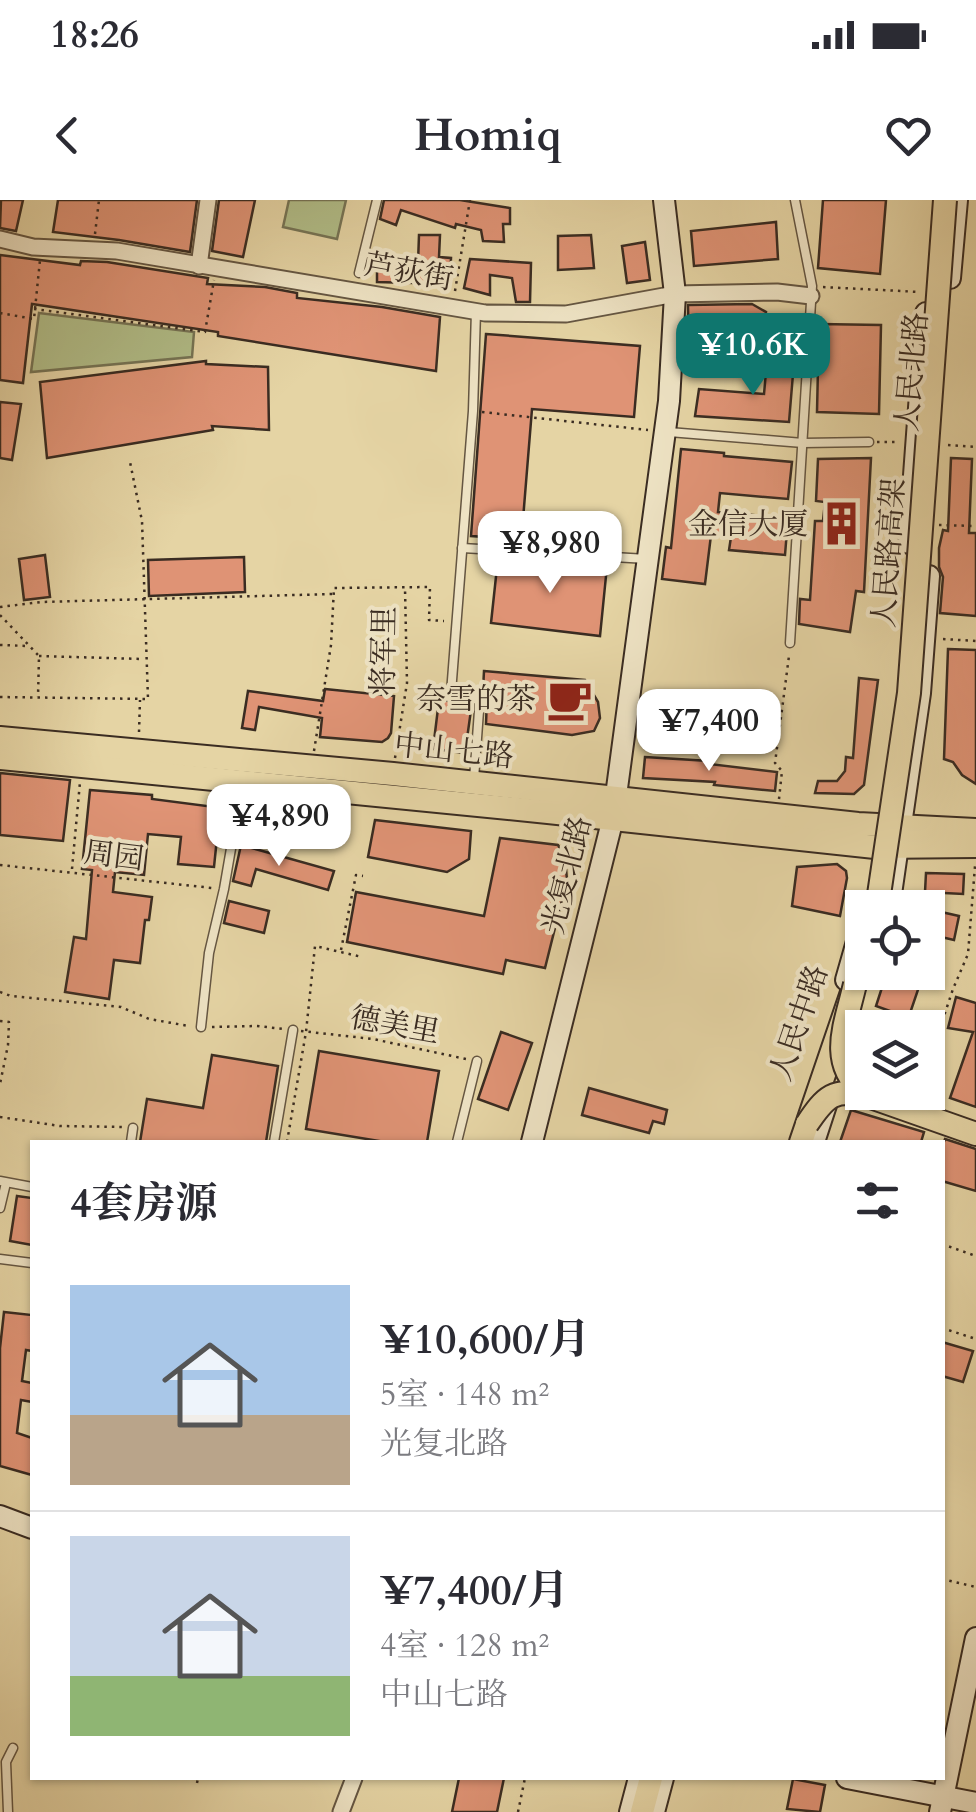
<!DOCTYPE html>
<html lang="zh">
<head>
<meta charset="utf-8">
<style>
  :root { --surface:#fff; --page:#f7f7f7; --text:#2b2b33; --muted:#7c7c81; --line:#e1e1e2; --accent:#0f766e }
  body { margin:0; font-family:Cardo,"Noto Serif SC",serif; background:var(--page); color:var(--text); height:100vh; display:flex; flex-direction:column; font-size:38px; white-space:nowrap }
  * { box-sizing:border-box; margin:0 }
  p { font-size:32px; color:var(--muted) }
  .icon { flex:none; width:55px; height:55px; fill:none; stroke:currentColor; stroke-width:2; stroke-linecap:round; stroke-linejoin:round }
  .map { position:relative; flex:1; overflow:hidden }
  .details { position:absolute; left:30px; top:940px; width:915px; height:640px; display:flex; flex-direction:column; background:var(--surface); border-radius:0px; box-shadow:0 2px 8px #0004 }
  .details>* { flex:none }
  .fabs { position:absolute; left:845px; top:690px; display:grid; gap:20px }
  .fabs a { display:grid; place-items:center; width:100px; height:100px; border-radius:0px; background:var(--surface); box-shadow:0 2px 8px #0004; font-size:50px }
  .price { position:absolute; translate:-50% -85px; padding:0 22px; border-radius:20px; background:#fff; color:#222; font-size:32px; line-height:65px; filter:drop-shadow(0 2px 5px #0008) }
  .price::after { content:''; position:absolute; left:50%; top:60px; width:30px; height:22px; margin-left:-15px; background:inherit; clip-path:polygon(0 0,100% 0,50% 100%) }
  .price.current { background:var(--accent); color:#fff }
  ul { padding:0; list-style:none }
  li { display:flex; align-items:center; gap:30px; height:250px; padding:0 40px }
  li+li { border-top:2px solid var(--line) }
  li span { display:grid; place-items:center; flex:none; width:280px; height:200px; border-radius:0px; color:#555 }
  li>.icon { margin-inline-start:auto }
  span .icon { width:120px; height:120px; fill:#fffc; stroke-width:1 }
  li b { font-size:42px }
  h2 { display:flex; justify-content:space-between; align-items:center; height:120px; padding:0 40px; font-size:42px }
  .status { display:flex; justify-content:space-between; align-items:center; height:70px; padding:0 50px; background:var(--surface); direction:ltr }
  .status svg { height:28px; fill:currentColor }
  header { display:flex; justify-content:space-between; align-items:center; height:130px; padding:0 40px; background:var(--surface); font-size:45px; font-weight:700 }
  .map>svg:first-child { display:block }
  .green { fill:#b1bd88; stroke:#767455; stroke-width:2.5 }
  .building { fill:#df9375; stroke:#3a2c22; stroke-width:2.5 }
  .lines { fill:none; stroke-linecap:round; stroke-linejoin:round }
  .lane-casing { stroke:#655642; stroke-width:11 }
  .street-casing { stroke:#655642; stroke-width:19 }
  .secondary-casing { stroke:#3a2c22; stroke-width:24 }
  .primary-casing { stroke:#3a2c22; stroke-width:26 }
  .path { stroke:#3a2c22; stroke-width:2.5; stroke-dasharray:2.5 5; stroke-linecap:butt }
  .lane { stroke:#eee3c4; stroke-width:8 }
  .street { stroke:#eee3c4; stroke-width:15 }
  .secondary { stroke:#eee3c4; stroke-width:20 }
  .primary { stroke:#e5d4a4; stroke-width:22 }
  .primary-bridge-casing { stroke:#3a2c22; stroke-width:26; stroke-linecap:butt }
  .primary-bridge { stroke:#e5d4a4; stroke-width:22 }
  .labels { text-anchor:middle; dominant-baseline:central; stroke-width:8; stroke-linejoin:round; paint-order:stroke }
  .street-label { font-size:30px; fill:#3a2c22; stroke:#eee3c4 }
  .poi-label { font-size:30px; fill:#3a2c22; stroke:#eee3c4; text-anchor:end }
</style>
</head>
<body>
<div class="status"><b>18:26</b><svg viewBox="0 0 49 12"><path d="M0 12V9h3v3zM5 12V6h3v6zM10 12V3h3v9zM15 12V0h3v12zM26 1h20v11H26zM47 4h2v5h-2z"/></svg></div>
<header><svg class="icon" aria-label="back" viewBox="0 0 24 24"><path d="M15 5l-7 7 7 7"/></svg>Homiq<svg class="icon" aria-label="heart" viewBox="0 0 24 24"><path d="M12 20l-8-8c-3-5 5-10 8-4 3-6 11-1 8 4z"/></svg></header>
<div class="map">
<svg width="976" height="1612" viewBox="0 0 976 1612">
  <rect width="100%" height="100%" fill="#e5d4a4"/>
  <filter id="stains"><feTurbulence type="fractalNoise" baseFrequency=".002" numOctaves="4"/><feColorMatrix values="0 0 0 0 .2 0 0 0 0 .09 0 0 0 0 .02 0 0 0 .5 -.17"/></filter>
  <radialGradient id="worn" r=".72"><stop offset=".6" stop-color="#630" stop-opacity="0"/><stop offset="1" stop-color="#630" stop-opacity=".3"/></radialGradient>
  <g class="green">
    <polygon points="289,0 346,0 337,39 283,27"/>
    <polygon points="39,113 194,132 192,157 31,172"/>
  </g>
  <g class="building">
    <polygon points="1,0 23,0 16,31 0,28"/>
    <polygon points="58,0 197,0 190,52 119,40 53,32"/>
    <polygon points="219,0 255,0 243,57 212,51"/>
    <polygon points="384,0 460,0 510,8 510,24 503,24 504,42 483,41 481,30 456,24 455,28 401,10 396,25 380,19"/>
    <polygon points="823,0 886,0 880,74 818,68"/>
    <polygon points="776,22 778,59 694,66 691,31"/>
    <polygon points="419,35 440,35 439,57 451,58 450,84 377,82 377,62 418,63"/>
    <polygon points="591,35 594,68 558,70 558,36"/>
    <polygon points="645,42 650,80 627,83 622,46"/>
    <polygon points="0,55 80,65 81,61 107,62 208,78 207,84 265,87 297,93 297,98 382,107 440,117 436,171 218,136 218,132 32,104 23,183 0,180"/>
    <polygon points="470,59 531,63 530,102 516,102 512,78 490,75 490,95 464,88"/>
    <polygon points="752,104 766,112 758,167 689,166 688,105"/>
    <polygon points="819,124 881,125 879,214 817,212"/>
    <polygon points="486,134 640,146 634,217 532,209 521,344 500,343 501,338 471,336"/>
    <polygon points="206,161 206,164 268,167 269,230 212,226 213,230 47,258 40,182"/>
    <polygon points="767,161 794,162 789,222 695,216 699,189 764,194"/>
    <polygon points="0,202 21,204 12,260 0,258"/>
    <polygon points="681,249 724,253 724,256 792,262 788,299 720,293 718,312 788,318 785,355 729,350 731,337 711,335 705,384 662,379 666,347 671,348"/>
    <polygon points="871,258 864,392 856,391 850,432 799,424 800,399 810,400 815,321 823,321 825,302 816,301 818,259"/>
    <polygon points="951,258 972,259 969,333 976,333 976,416 940,413 943,377 939,367 939,348 943,330 948,331"/>
    <polygon points="45,355 50,397 24,400 19,359"/>
    <polygon points="244,357 245,392 149,396 148,360"/>
    <polygon points="498,358 607,366 600,436 491,423"/>
    <polygon points="948,449 976,450 976,584 962,575 953,562 944,559"/>
    <polygon points="484,471 585,480 598,502 600,518 594,531 572,535 486,524 487,498 483,490"/>
    <polygon points="859,478 878,480 864,585 854,594 815,593 818,581 837,581 845,571 846,557 853,558"/>
    <polygon points="325,489 394,496 391,533 388,538 382,542 320,537 322,518 259,507 255,530 242,528 248,491 323,501"/>
    <polygon points="439,500 472,503 465,553 433,549"/>
    <polygon points="645,557 709,561 709,564 777,572 775,591 714,585 715,582 643,578"/>
    <polygon points="0,573 70,580 63,641 0,635"/>
    <polygon points="90,590 152,595 152,599 230,609 227,628 214,626 211,637 217,638 214,667 178,664 181,637 148,634 144,675 115,672 113,692 152,697 149,720 145,720 140,763 114,760 109,799 65,792 74,737 86,739 92,670 82,669"/>
    <polygon points="246,608 300,616 296,638 242,630"/>
    <polygon points="375,620 471,631 469,659 447,672 368,657"/>
    <polygon points="500,638 558,645 565,657 567,680 545,768 506,760 503,774 347,742 356,692 484,716"/>
    <polygon points="241,645 334,671 328,690 256,669 251,686 233,681"/>
    <polygon points="837,664 846,671 847,678 840,716 792,706 797,667"/>
    <polygon points="926,673 964,674 963,694 925,692"/>
    <polygon points="229,701 269,711 264,733 224,723"/>
    <polygon points="928,709 959,716 954,740 928,734"/>
    <polygon points="887,772 924,772 905,828 884,828 890,811 876,806"/>
    <polygon points="956,797 976,803 976,907 950,898 973,832 948,828"/>
    <polygon points="501,832 532,843 508,910 478,899"/>
    <polygon points="319,851 439,871 427,942 385,942 306,929"/>
    <polygon points="212,855 278,866 266,942 140,942 147,899 203,908"/>
    <polygon points="589,888 667,910 664,924 653,921 649,933 582,915"/>
    <polygon points="851,910 924,932 921,942 840,942"/>
    <polygon points="945,939 976,949 976,991 942,981 942,947"/>
    <polygon points="17,996 32,998 32,1045 10,1041"/>
    <polygon points="4,1112 32,1115 32,1151 26,1150 22,1181 32,1183 32,1202 21,1200 17,1233 32,1238 32,1275 0,1266 0,1148"/>
    <polygon points="942,1142 973,1151 963,1182 942,1176"/>
    <polygon points="459,1578 504,1578 497,1612 452,1612"/>
    <polygon points="793,1579 825,1585 820,1612 787,1609"/>
  </g>
  <g class="lines">
    <defs>
      <g id="lane">
        <polyline points="359,73 377,0"/>
        <polyline points="669,232 803,243 869,242"/>
        <polyline points="462,348 647,359"/>
        <polyline points="790,443 812,86 795,0"/>
        <polyline points="474,579 480,497 451,493 473,211 476,111"/>
        <polyline points="201,827 209,753 224,689 242,585"/>
        <polyline points="131,942 133,928"/>
        <polyline points="274,942 293,830"/>
        <polyline points="457,942 477,861"/>
        <polyline points="0,981 32,987"/>
        <polyline points="0,1008 6,983"/>
        <polyline points="0,1059 32,1063"/>
        <polyline points="8,1612 6,1562 13,1548"/>
      </g>
      <g id="street">
        <polyline points="0,39 33,47 117,51 485,113 566,114 675,94 777,92 811,96"/>
        <polyline points="199,66 208,0"/>
        <polyline points="341,1612 354,1578"/>
      </g>
      <g id="secondary">
        <polyline points="950,78 957,0"/>
        <polyline points="909,343 926,113"/>
        <polyline points="889,708 920,493 929,376"/>
        <polyline points="846,780 862,724"/>
        <polyline points="532,942 613,618 669,201 675,94 664,0"/>
        <polyline points="814,942 827,902"/>
        <polyline points="0,1316 32,1328"/>
        <polyline points="847,1578 976,1603"/>
        <polyline points="630,1612 639,1578"/>
        <polyline points="654,1612 663,1578"/>
        <polyline points="940,1612 976,1438"/>
      </g>
      <g id="primary">
        <polyline points="0,538 393,574 858,624 976,630"/>
        <polyline points="0,558 548,612 875,647 976,646"/>
        <polyline points="864,892 868,896 976,934"/>
        <polyline points="801,942 862,763"/>
        <polyline points="642,1612 651,1578"/>
      </g>
    </defs>
    <use href="#lane" class="lane-casing"/>
    <use href="#street" class="street-casing"/>
    <use href="#secondary" class="secondary-casing"/>
    <use href="#primary" class="primary-casing"/>
    <g class="path">
      <polyline points="95,34 99,0"/>
      <polyline points="823,87 920,92"/>
      <polyline points="455,91 470,0"/>
      <polyline points="34,109 205,132 214,80"/>
      <polyline points="0,113 34,119 40,60"/>
      <polyline points="482,212 648,230"/>
      <polyline points="877,242 899,242"/>
      <polyline points="948,245 976,247"/>
      <polyline points="939,325 976,326"/>
      <polyline points="0,407 41,402 333,394"/>
      <polyline points="0,415 39,456 38,497"/>
      <polyline points="943,439 976,441"/>
      <polyline points="0,445 28,446"/>
      <polyline points="39,456 142,459"/>
      <polyline points="0,497 148,499 142,321 130,262"/>
      <polyline points="139,532 140,500"/>
      <polyline points="314,551 331,445 334,388 430,387 429,420 444,421"/>
      <polyline points="395,558 407,483 405,388"/>
      <polyline points="779,599 782,571 775,563 789,456"/>
      <polyline points="0,665 212,688"/>
      <polyline points="72,669 80,582"/>
      <polyline points="341,750 356,675 363,676"/>
      <polyline points="0,792 11,796 121,807 149,819 189,826"/>
      <polyline points="0,821 9,822 8,845 0,884"/>
      <polyline points="212,827 257,826 284,829"/>
      <polyline points="301,831 373,839 466,859"/>
      <polyline points="928,864 953,789 968,754 975,666"/>
      <polyline points="0,917 60,926 123,927"/>
      <polyline points="287,942 306,832 315,746 362,757"/>
      <polyline points="942,1044 976,1056"/>
      <polyline points="942,1128 976,1139"/>
      <polyline points="942,1379 976,1387"/>
      <polyline points="197,1583 198,1578"/>
      <polyline points="518,1612 525,1578"/>
    </g>
    <use href="#lane" class="lane"/>
    <use href="#street" class="street"/>
    <use href="#secondary" class="secondary"/>
    <use href="#primary" class="primary"/>
    <defs>
      <g id="primary-bridge">
        <polyline points="877,708 909,493 945,0"/>
        <path d="M855,784C846,824 828,860 862,891"/>
        <path d="M807,924C825,897 834,887 868,896"/>
      </g>
    </defs>
    <use href="#primary-bridge" class="primary-bridge-casing"/>
    <use href="#primary-bridge" class="primary-bridge"/>
  </g>
  <defs>
    <symbol id="building-bare" viewBox="-9 -9 18 18"><path d="M-4-6H4V6H1V3H-1V6H-4ZM-2.5-4.3h1.7v1.8h-1.7ZM.8-4.3h1.7v1.8H.8ZM-2.5-1h1.7V.8h-1.7ZM.8-1h1.7V.8H.8Z" fill="#8f2418" stroke="#eee3c4" stroke-width="2.5" paint-order="stroke"/></symbol>
    <symbol id="cafe-bare" viewBox="-9 -9 18 18"><path d="M-5.5-4.5H6V0H3Q3 3.5 0 3.5H-2.5Q-5.5 3.5-5.5 0ZM3-3.2v2h1.7v-2ZM-6 4.5H4V6H-6Z" fill="#8f2418" stroke="#eee3c4" stroke-width="2.5" paint-order="stroke"/></symbol>
  </defs>
  <g fill-rule="evenodd">
    <use href="#building-bare" x="810" y="292" width="63" height="63"/>
    <use href="#cafe-bare" x="538" y="468" width="63" height="63"/>
  </g>
  <g class="labels">
    <g class="street-label">
      <text transform="translate(409 72) rotate(10)">芦荻街</text>
      <text transform="translate(912 172) rotate(-85)">人民北路</text>
      <text transform="translate(889 353) rotate(-86)">人民路高架</text>
      <text transform="translate(384 451) rotate(-89)">将军里</text>
      <text transform="translate(454 551) rotate(6)">中山七路</text>
      <text transform="translate(114 656) rotate(7)">周园</text>
      <text transform="translate(567 675) rotate(-76)">光复北路</text>
      <text transform="translate(799 823) rotate(-71)">人民中路</text>
      <text transform="translate(395 825) rotate(10)">德美里</text>
    </g>
    <g class="poi-label">
      <text x="808" y="324">金信大厦</text>
      <text x="536" y="499">奈雪的茶</text>
    </g>
  </g>
  <rect width="100%" height="100%" filter="url(#stains)"/>
  <rect width="100%" height="100%" fill="url(#worn)"/>
</svg>
<div class="fabs">
<a><svg class="icon" aria-label="locate" viewBox="0 0 24 24"><circle cx="12" cy="12" r="6"/><path d="M12 2v4M12 18v4M2 12h4M18 12h4"/></svg></a>
<a><svg class="icon" aria-label="layers" viewBox="0 0 24 24"><path d="M12 4l9 5-9 5-9-5zM3 14l9 5 9-5"/></svg></a>
</div>
<b class="price current" style="left:753px;top:198px">¥10.6K</b>
<b class="price" style="left:550px;top:396px">¥8,980</b>
<b class="price" style="left:709px;top:574px">¥7,400</b>
<b class="price" style="left:279px;top:669px">¥4,890</b>
<section class="details">
<h2>4套房源<svg class="icon" aria-label="filters" viewBox="0 0 24 24"><path d="M4 7h16M4 17h16"/><circle cx="9" cy="7" r="2"/><circle cx="15" cy="17" r="2"/></svg></h2>
<ul>
<li><span style="background:linear-gradient(#a9c7e8 65%,#b9a48a 0)"><svg class="icon" aria-label="home" viewBox="0 0 24 24"><path d="M3 11l9-7 9 7M6 9v11h12V9"/></svg></span><div><b>¥10,600/月</b><p>5室 · 148 m²</p><p>光复北路</p></div></li>
<li><span style="background:linear-gradient(#c9d6e8 70%,#8fb573 0)"><svg class="icon" aria-label="home" viewBox="0 0 24 24"><path d="M3 11l9-7 9 7M6 9v11h12V9"/></svg></span><div><b>¥7,400/月</b><p>4室 · 128 m²</p><p>中山七路</p></div></li>
</ul>
</section>
</div>
</body>
</html>
